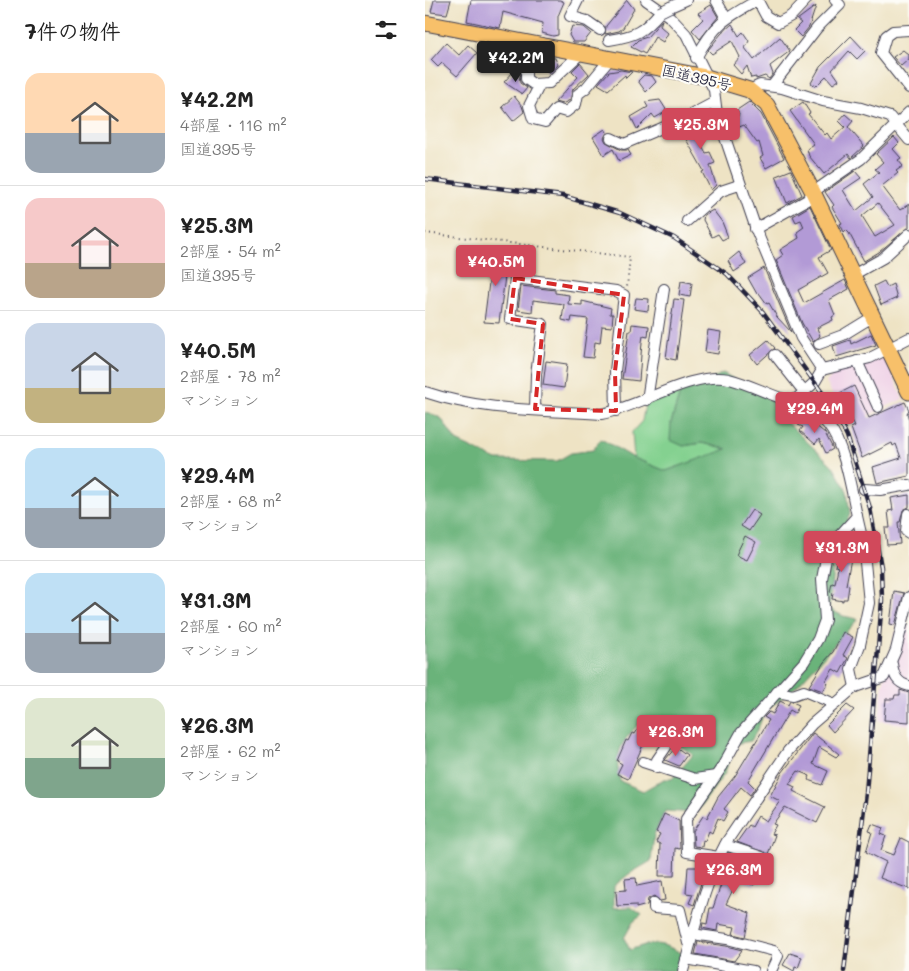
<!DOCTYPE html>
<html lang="ja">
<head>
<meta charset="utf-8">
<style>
  :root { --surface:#fff; --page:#f6f6f6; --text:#222; --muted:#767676; --line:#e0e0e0; --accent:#d1495b }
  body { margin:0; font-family:Mali,"Klee One",sans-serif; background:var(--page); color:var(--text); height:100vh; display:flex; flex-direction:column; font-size:19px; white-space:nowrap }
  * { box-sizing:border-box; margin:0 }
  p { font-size:16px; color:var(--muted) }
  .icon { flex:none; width:28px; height:28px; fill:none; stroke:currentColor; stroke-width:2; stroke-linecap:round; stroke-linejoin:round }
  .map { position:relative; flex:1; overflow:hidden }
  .details { display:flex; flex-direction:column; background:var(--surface); width:425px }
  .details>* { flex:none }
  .price { position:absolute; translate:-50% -42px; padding:0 11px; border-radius:5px; background:var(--accent); color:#fff; font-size:16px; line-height:32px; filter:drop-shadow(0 1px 2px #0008) }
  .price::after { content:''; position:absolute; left:50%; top:30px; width:15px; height:11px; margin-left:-8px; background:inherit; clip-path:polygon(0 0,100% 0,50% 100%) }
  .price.selected { background:#222; color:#fff }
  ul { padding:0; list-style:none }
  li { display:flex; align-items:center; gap:15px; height:125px; padding:0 25px }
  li+li { border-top:1px solid var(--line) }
  li span { display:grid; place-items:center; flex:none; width:140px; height:100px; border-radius:15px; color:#555 }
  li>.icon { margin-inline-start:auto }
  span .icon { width:60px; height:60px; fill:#fffc; stroke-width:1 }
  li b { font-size:21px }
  h2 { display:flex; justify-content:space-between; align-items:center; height:60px; padding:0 25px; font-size:21px }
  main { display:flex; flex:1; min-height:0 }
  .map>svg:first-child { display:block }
  .built { fill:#efd0e6 }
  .green { fill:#84d190; stroke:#537a66 }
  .forest { fill:#6bb37a; stroke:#466a5a; fill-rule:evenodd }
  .building { fill:#b29ad6; fill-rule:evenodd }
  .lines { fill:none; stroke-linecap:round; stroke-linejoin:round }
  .minor-casing { stroke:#413f50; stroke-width:12 }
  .highway-casing { stroke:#413f50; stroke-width:17 }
  .path { stroke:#413f50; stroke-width:2; stroke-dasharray:1 4; stroke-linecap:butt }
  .minor { stroke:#fff; stroke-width:10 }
  .highway { stroke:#f7c06b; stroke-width:15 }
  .rail-casing { stroke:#22223b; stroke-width:4.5 }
  .rail { stroke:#fdfcf7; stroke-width:2.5; stroke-dasharray:8; stroke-linecap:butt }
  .minor-bridge-casing { stroke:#413f50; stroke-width:12; stroke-linecap:butt }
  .minor-bridge { stroke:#fff; stroke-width:10 }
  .marked { fill:none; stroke:#d62828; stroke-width:4; stroke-dasharray:10 6; stroke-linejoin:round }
  .labels { text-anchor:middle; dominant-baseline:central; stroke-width:4.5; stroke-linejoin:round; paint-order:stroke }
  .street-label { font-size:15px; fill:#22223b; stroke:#fdfcf7 }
</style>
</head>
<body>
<main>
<section class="details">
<h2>7件の物件<svg class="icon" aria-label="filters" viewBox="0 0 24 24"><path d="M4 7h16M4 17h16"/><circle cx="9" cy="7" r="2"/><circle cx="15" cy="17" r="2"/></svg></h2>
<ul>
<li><span style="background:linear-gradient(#ffd9b3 60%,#9aa5b1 0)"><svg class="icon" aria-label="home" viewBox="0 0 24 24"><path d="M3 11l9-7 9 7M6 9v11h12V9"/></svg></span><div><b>¥42.2M</b><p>4部屋 · 116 m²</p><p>国道395号</p></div></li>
<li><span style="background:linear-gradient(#f6c9c9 65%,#b9a48a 0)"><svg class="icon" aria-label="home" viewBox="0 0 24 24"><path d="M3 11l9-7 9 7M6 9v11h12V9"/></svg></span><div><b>¥25.3M</b><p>2部屋 · 54 m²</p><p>国道395号</p></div></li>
<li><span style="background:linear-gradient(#c9d6e8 65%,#c2b280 0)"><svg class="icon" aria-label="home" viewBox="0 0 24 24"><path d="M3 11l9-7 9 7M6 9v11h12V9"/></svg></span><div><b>¥40.5M</b><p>2部屋 · 78 m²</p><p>マンション</p></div></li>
<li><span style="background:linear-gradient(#bfe0f5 60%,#9aa5b1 0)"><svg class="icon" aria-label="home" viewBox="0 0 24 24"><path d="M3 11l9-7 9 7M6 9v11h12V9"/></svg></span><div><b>¥29.4M</b><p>2部屋 · 68 m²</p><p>マンション</p></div></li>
<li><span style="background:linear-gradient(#bfe0f5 60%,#9aa5b1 0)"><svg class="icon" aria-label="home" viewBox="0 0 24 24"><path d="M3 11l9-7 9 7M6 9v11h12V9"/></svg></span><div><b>¥31.3M</b><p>2部屋 · 60 m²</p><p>マンション</p></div></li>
<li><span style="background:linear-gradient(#dfe7d0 60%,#7fa58c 0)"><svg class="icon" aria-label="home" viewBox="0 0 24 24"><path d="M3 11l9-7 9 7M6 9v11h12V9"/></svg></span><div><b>¥26.3M</b><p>2部屋 · 62 m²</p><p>マンション</p></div></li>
</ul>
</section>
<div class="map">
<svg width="484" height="971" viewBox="0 0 484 971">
  <rect width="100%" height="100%" fill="#fdfcf7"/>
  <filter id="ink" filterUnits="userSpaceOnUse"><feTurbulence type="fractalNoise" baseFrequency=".02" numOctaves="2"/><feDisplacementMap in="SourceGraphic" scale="10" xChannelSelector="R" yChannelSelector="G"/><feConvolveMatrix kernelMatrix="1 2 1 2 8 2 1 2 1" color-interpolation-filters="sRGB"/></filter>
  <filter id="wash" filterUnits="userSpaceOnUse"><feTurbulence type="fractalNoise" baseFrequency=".0096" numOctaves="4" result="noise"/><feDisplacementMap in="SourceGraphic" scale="20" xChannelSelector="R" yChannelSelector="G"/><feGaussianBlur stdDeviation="1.12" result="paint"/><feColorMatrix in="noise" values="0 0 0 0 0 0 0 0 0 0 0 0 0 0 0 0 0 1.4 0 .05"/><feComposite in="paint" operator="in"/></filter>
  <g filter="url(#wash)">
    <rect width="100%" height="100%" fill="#eee3c4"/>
    <g class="built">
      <polygon points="460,357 478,399 423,425 401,382 415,369"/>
      <polygon points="484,625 484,725 454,721 458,684 470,633"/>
    </g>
    <polygon class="green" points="256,390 246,423 258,446 277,443 303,449 241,471 209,458 207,432 217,421 220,405"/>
    <path class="forest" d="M298,373L348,401L359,420L408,466L422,491L425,514L410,549L404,609L418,616L433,619L372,686L339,712L333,729L326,741L309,744L300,773L271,813L240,811L229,835L226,861L204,874L189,886V908L206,907L217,915L208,922L199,938L205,950C228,941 236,942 258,954L254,971H0V412L16,418L31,441L72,460L132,461L146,453L168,450L176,439L209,458L241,471L302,449L277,443L258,446L245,440L246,423L256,390L283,381ZM218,720L268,755L247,779H239L218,791L195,781C188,751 198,740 218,720Z"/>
    <g id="blocks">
      <g class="building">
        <polygon points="9,0 26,0 22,14 6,12"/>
        <polygon points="46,0 135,0 139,2 133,16 133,35 128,36 117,33 118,23 78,12 75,28 42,21"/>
        <polygon points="202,0 209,9 198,28 194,31 180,34 181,26"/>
        <polygon points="286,5 293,17 275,39 267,30 278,19 273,13"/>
        <polygon points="391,6 384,27 376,37 369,30 376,23 372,20"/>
        <polygon points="237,20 235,26 243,33 238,42 230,37 220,54 206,47 213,40 222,37"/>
        <polygon points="307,24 314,36 318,32 324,41 320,48 329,60 355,37 365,51 345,66 348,74 344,79 340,76 331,79 331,77 326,78 322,66 316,74 308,65 315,57 307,41 287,54 283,50 296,34"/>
        <polygon points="147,26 159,27 166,33 159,42 148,42 144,35"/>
        <polygon points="426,36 440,51 432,59 424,51 407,70 414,80 408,84 401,76 391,86 386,83 395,67"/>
        <polygon points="21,43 34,55 43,45 52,53 32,76 17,63 13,67 6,60"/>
        <polygon points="478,50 484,55 484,59 476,66 468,57"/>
        <polygon points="108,53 122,58 130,58 133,65 124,73 115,63 108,65 104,59"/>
        <polygon points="155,63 164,74 148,89 145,100 137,104 130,102 153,77 147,71"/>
        <polygon points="90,70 94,75 95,83 102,88 97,94 79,82"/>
        <polygon points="196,70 207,72 201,78 200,75 183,90 173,84 184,72"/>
        <polygon points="219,75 227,76 231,82 221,92 213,81"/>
        <polygon points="89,96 97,106 99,112 88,121 77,107"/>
        <polygon points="235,100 242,111 230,118 227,114 212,129 206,117 223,107 220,102"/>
        <polygon points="324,102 336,114 359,158 341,168 335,158 338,156 334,142 332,143 319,125 305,131 303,124 314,115 312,110"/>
        <polygon points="378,102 385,113 383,114 400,135 402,133 406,139 420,127 414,121 420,114 428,121 423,127 439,146 426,158 423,154 399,174 384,156 382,149 389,144 365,111"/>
        <polygon points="282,114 285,119 268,128 281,153 285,152 290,163 285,165 291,185 286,190 277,172 279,171 258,134 262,132 260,126"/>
        <polygon points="180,129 182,132 179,138 181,142 196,150 203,150 206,155 194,161 188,149 179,155 168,137"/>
        <path d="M469,137L474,143L468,149L476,158L473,160L478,166L471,171L473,173L457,186L475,210L484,204V227L454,252L439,261L424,233L421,230L419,232L415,224L417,223L407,207L409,205L400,192L430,171L436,178L418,190L431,211L448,197L439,184L454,172L450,169L458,162L451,154ZM453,203L470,225L450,237L437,216Z"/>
        <polygon points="366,170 377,195 362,203 351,176"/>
        <polygon points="385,206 406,250 394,257 403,273 373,290 379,303 420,280 424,289 404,300 410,315 407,317 408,320 392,328 395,336 388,342 377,323 351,260 358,255 355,250 374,238 372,232 379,227 376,220 371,222 368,216"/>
        <polygon points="288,210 297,222 303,237 297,240 293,234 287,237 278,220 279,215"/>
        <polygon points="68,251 83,253 74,323 59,322"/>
        <polygon points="314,252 321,264 309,272 303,261"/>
        <polygon points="339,268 366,332 352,317 344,303 342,304 334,293 332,294 323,278"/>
        <polygon points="256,281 267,283 265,297 254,295"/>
        <polygon points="459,281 462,287 468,284 472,298 456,305 449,286"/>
        <polygon points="96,286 130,290 130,293 144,295 143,304 157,305 157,301 186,308 185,314 188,314 187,327 177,326 175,343 170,342 168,358 158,357 163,319 147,317 146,322 137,320 139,304 108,300 107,312 93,310"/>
        <polygon points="211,298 224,299 223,311 209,309"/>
        <polygon points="249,299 259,300 251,360 241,358"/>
        <polygon points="207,324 224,326 223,337 218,336 217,342 214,381 197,379 204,331 206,331"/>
        <polygon points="283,330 296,332 293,354 280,352"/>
        <polygon points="446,334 451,345 411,357 408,346 425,340 426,344"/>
        <polygon points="343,340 350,348 332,364 325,355"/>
        <polygon points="121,361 142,364 139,388 118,385"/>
        <polygon points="429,386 444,418 480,402 484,410 482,413 484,420 484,476 452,483 448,467 476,458 471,444 468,446 467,443 437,458 426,428 430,426 415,393"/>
        <polygon points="380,417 400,433 408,449 401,453 394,439 390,444 375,431 378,427 373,425"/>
        <polygon points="484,495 484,507 478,510 475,522 473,522 475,544 462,545 460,528 465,528 463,511 468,510 466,498"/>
        <polygon points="327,510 335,515 324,531 316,526"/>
        <polygon points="320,536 331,542 322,560 311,555"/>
        <polygon points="418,542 424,543 423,547 428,548 421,585 424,586 422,599 418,599 418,601 407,599 408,593 405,592 407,583 410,584 413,567 410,566 415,545"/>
        <polygon points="469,591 479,593 470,625 465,624"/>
        <polygon points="418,632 428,637 418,655 423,658 415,673 408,669 401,681 403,683 398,691 384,686 399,662 408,652"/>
        <polygon points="475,690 484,693 484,722 459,720 461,699 469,699 470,695 475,695"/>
        <polygon points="355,701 363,705 365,701 374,705 370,713 365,710 323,781 330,788 325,795 316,787 299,809 303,812 298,821 293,818 287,833 284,831 280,841 278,840 277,847 269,846 268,831 278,816 282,818 293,797 310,776 344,720 339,717 344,712 348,714"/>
        <polygon points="422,705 429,710 408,732 402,725"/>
        <polygon points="216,724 225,729 203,779 192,774 197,764 192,761 201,740 203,741 207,733 210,734"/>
        <polygon points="388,733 414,754 411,757 394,747 388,764 403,771 397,785 383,780 385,776 373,771 364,784 370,787 368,791 400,807 392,823 360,807 348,824 351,825 346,834 350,835 343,854 312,842 324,825 327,827 333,816 341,821 355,801 345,796 357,773"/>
        <polygon points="251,747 262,755 254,766 240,760"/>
        <polygon points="239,814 254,821 255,849 250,848 249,876 234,876 235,844 231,842 235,834 231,832"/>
        <polygon points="447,824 458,828 456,834 461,836 456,850 469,855 476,838 484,842 484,889 455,878 461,862 441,852 447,832 444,831"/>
        <polygon points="303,853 335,864 344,862 335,884 331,881 329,885 313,879 301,904 325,913 320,937 308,934 310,927 293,924 292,931 277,928 278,923 282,924 285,908 288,908 301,870 300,869"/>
        <polygon points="263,867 278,867 277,880 269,905 264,903 268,894 261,893"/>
        <polygon points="211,878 212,886 237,881 240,900 235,901 229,896 223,899 222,905 211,908 211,905 192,906 191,891 201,890 200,879"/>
        <polygon points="273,942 301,946 317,950 309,961 270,954"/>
        <polygon points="365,953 377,957 373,968 370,967 369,971 358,965"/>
      </g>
    </g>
  </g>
  <g filter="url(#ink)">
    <use href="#blocks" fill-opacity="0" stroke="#413f50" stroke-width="1"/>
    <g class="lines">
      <defs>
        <g id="minor">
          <polyline points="153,0 145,16 162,21 175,30"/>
          <polyline points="221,0 245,17 261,34 289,90 292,114 332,232 376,338 397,370"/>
          <polyline points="291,0 301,18"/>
          <polyline points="333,1 341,16 353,23 366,16 381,0"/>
          <polyline points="245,7 261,0"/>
          <polyline points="484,30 468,31 461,36 456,53 484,88"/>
          <path d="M184,40C210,36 218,32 235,12"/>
          <polyline points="98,42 93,61 101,66 101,79 108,84 124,83 155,54"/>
          <path d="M271,58C290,23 301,18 333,0"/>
          <polyline points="115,84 104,106 108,119 120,122 131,109 141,112 151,104 153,94 161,88 185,59"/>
          <polyline points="347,86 392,28 415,5 410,0"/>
          <polyline points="324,90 335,85 357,88 398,101 436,108 465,117 484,140"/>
          <polyline points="186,138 199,144 258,119 290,102"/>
          <polyline points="262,221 296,191 314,185"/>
          <polyline points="330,229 382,200 388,192 436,159 484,112"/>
          <polyline points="92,262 85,319 118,324 111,374 110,409"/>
          <polyline points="428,275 458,258 484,234"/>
          <polyline points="90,278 191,291 199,295 190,371 191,411"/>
          <polyline points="394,344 418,335 449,316"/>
          <polyline points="350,355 380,393"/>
          <polyline points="432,361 453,407"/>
          <path d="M0,392C56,411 118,410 176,414C215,407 266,371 304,379C325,384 346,396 368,402L390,382L397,370L445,358L484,338"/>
          <polyline points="222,400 239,289"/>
          <polyline points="439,489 455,490 484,485"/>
          <polyline points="483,514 481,531 484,533"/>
          <path d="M467,664C469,676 472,683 484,686"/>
          <polyline points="430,687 426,669 435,645 444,603 438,542 432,516"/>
          <polyline points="352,692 368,695 379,691 410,704"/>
          <polyline points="218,762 270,779 291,776"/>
          <polyline points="232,768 232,760 241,747"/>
          <polyline points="300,845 337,857"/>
          <path d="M294,857L262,852L261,819L297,767L316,733L379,662L393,639L400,620L397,579L403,548L432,516C426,489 420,446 403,425C394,414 384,407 373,400"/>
          <polyline points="229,903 229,908 255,910 263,943"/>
          <polyline points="267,934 302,939 349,951 353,956 346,971"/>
          <polyline points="261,959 328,971"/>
          <path d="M258,971C270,928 280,881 302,841L363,751L387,724L430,687L459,677L471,650L484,597"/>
        </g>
        <polyline id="highway" points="0,23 281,77 324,90 342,105 388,192 484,392"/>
      </defs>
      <use href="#minor" class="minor-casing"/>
      <use href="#highway" class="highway-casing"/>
      <polyline class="path" points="0,233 205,257 202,287"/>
      <use href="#minor" class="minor"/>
      <use href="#highway" class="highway"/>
      <defs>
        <polyline id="rail" points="0,179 138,196 195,213 249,238 302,274 338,312 407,406 422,436 445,508 456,567 457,600 441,793 419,971"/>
      </defs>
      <use href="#rail" class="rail-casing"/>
      <use href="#rail" class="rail"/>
      <defs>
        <polyline id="minor-bridge" points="235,12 245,7"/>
      </defs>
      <use href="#minor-bridge" class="minor-bridge-casing"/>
      <use href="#minor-bridge" class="minor-bridge"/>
    </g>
  </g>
  <path class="marked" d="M90,278L199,295L190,371L191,411L110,409L118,324L85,319Z"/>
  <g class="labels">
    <g class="street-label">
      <text transform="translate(272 77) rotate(13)">国道395号</text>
    </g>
  </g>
</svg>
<b class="price selected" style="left:91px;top:83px">¥42.2M</b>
<b class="price" style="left:276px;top:150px">¥25.3M</b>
<b class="price" style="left:71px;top:287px">¥40.5M</b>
<b class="price" style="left:390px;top:434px">¥29.4M</b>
<b class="price" style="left:417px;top:573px">¥31.3M</b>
<b class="price" style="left:251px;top:757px">¥26.3M</b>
<b class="price" style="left:309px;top:895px">¥26.3M</b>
</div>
</main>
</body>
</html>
